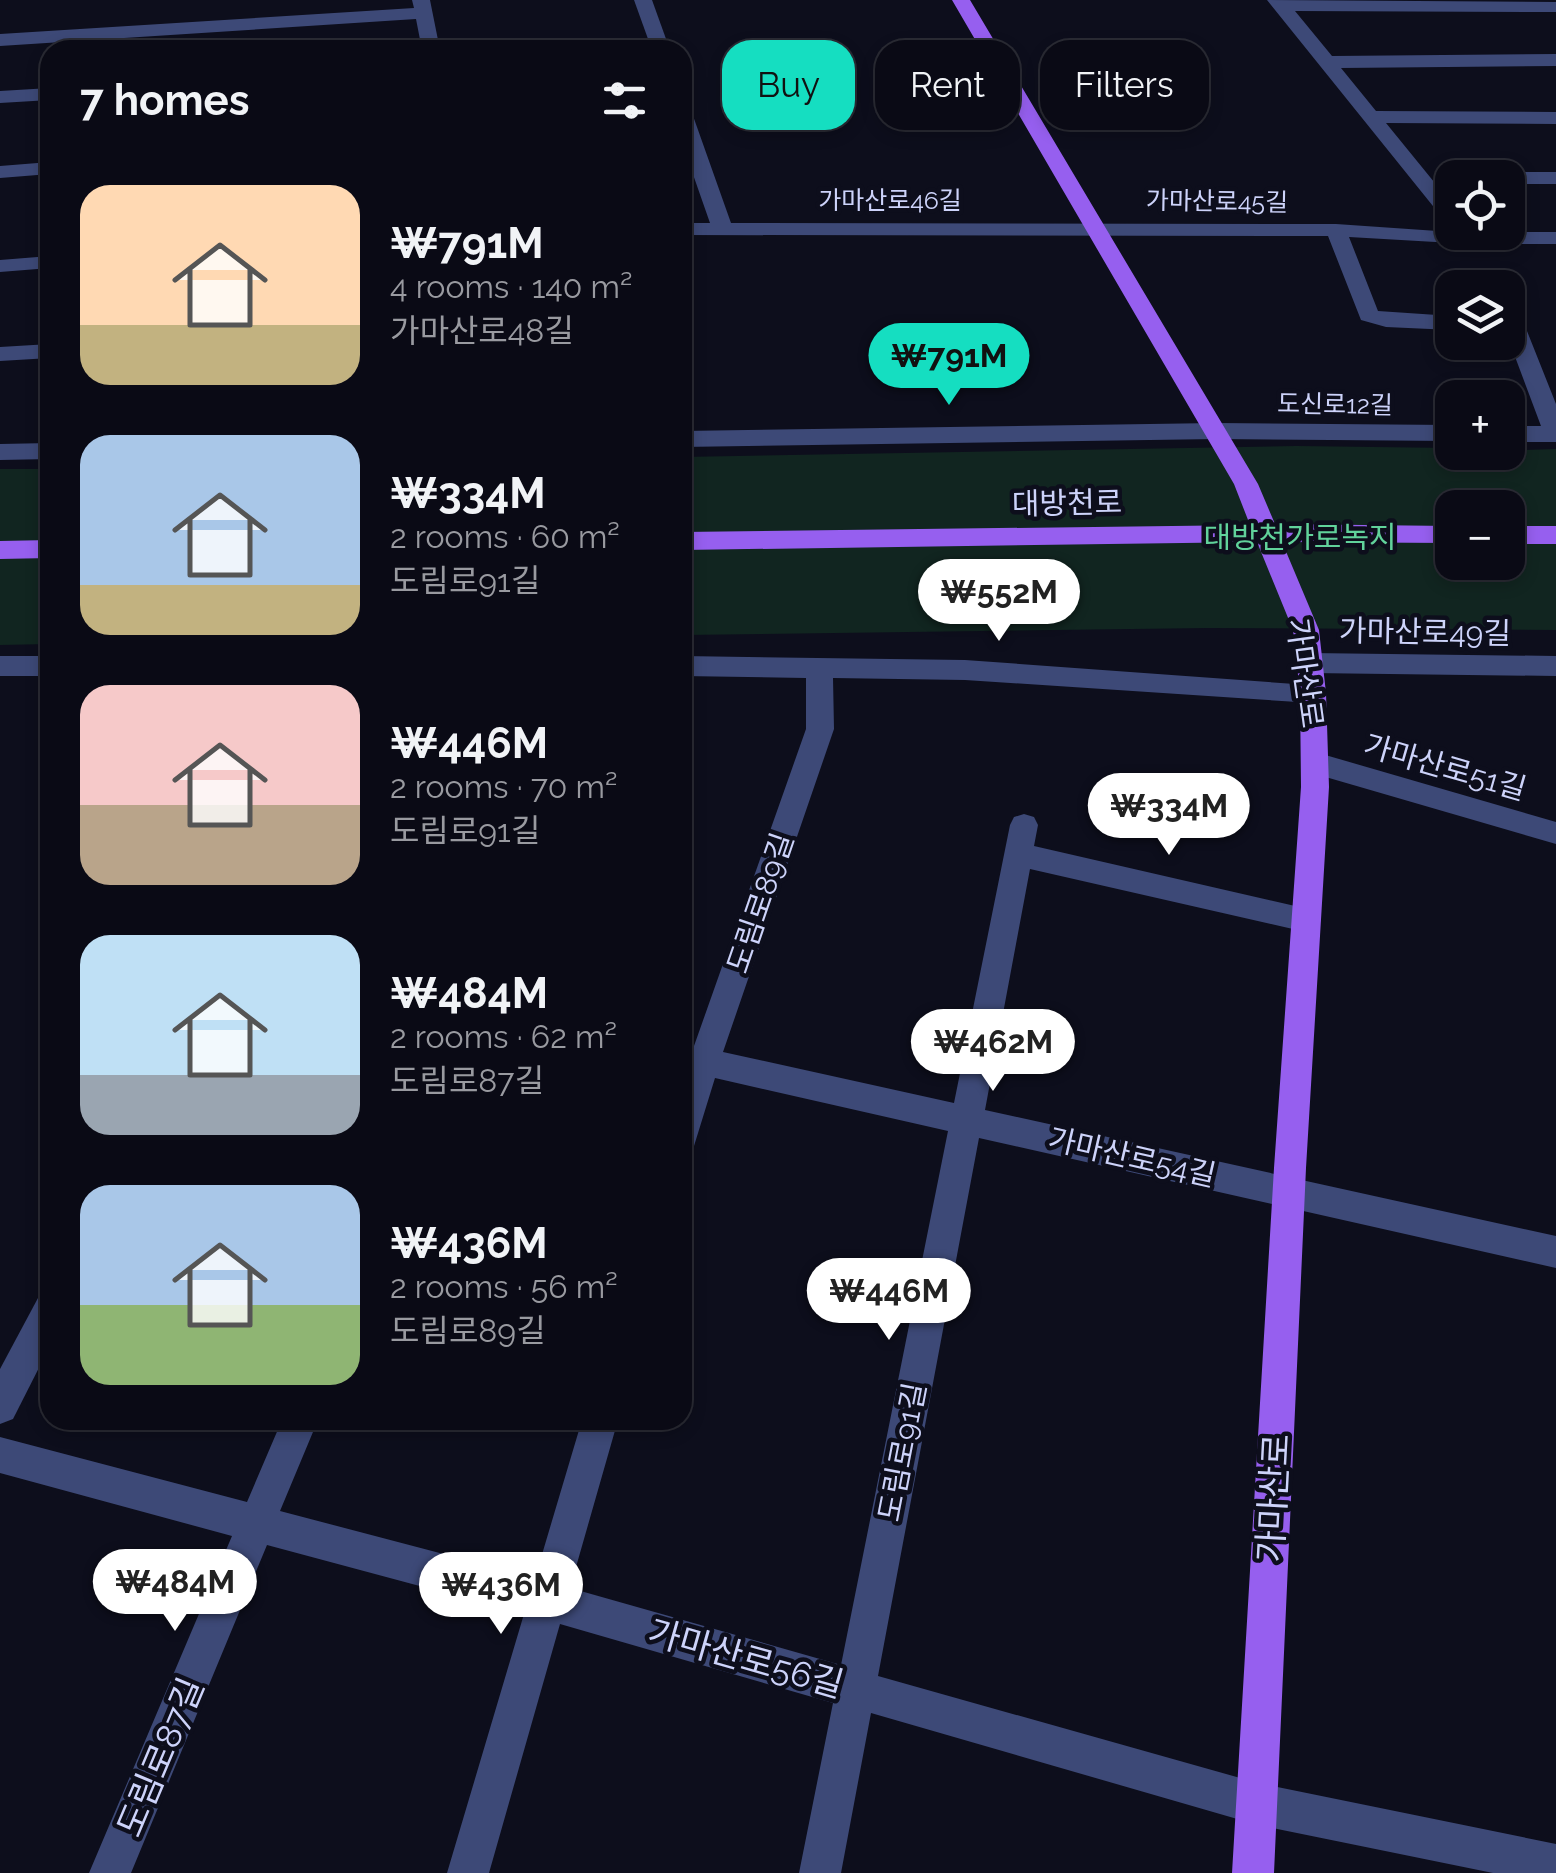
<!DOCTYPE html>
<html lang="en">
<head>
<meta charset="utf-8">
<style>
  :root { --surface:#0a0a15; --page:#181822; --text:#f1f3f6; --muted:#999aa0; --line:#2a2b34; --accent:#15dec1 }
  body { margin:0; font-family:Raleway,"Noto Sans KR",sans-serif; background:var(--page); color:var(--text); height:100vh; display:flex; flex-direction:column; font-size:38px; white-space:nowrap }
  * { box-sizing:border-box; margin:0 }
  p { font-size:32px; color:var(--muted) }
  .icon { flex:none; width:55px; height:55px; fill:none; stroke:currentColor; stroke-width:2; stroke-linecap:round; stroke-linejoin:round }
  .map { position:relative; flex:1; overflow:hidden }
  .sheet { position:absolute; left:40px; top:40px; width:652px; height:1390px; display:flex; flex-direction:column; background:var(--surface); border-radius:30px; box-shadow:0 5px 15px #0003,0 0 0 2px var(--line) }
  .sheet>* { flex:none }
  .hud { position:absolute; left:722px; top:40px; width:682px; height:90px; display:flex; gap:20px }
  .controls { position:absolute; left:1435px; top:160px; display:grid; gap:20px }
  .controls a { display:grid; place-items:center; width:90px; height:90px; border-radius:20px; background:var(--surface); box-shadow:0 5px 15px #0003,0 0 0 2px var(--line); font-size:50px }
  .price { position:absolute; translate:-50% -85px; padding:0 22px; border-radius:35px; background:#fff; color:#222; font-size:32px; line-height:65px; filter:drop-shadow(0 2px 5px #0008) }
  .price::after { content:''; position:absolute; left:50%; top:60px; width:30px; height:22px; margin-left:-15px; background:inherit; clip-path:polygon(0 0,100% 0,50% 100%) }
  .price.on { background:var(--accent); color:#111 }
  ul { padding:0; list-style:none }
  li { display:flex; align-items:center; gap:30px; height:250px; padding:0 40px }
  li span { display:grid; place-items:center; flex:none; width:280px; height:200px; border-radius:30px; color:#555 }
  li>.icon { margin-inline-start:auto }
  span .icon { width:120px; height:120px; fill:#fffc; stroke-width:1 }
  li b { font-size:42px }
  h2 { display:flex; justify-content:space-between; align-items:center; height:120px; padding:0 40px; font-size:42px }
  .pill { padding:0 35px; border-radius:30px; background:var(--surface); box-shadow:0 5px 15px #0003,0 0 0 2px var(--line); font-size:35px; line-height:90px }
  .pill.on { background:var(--accent); color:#111 }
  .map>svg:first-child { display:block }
  .green { fill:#112520; fill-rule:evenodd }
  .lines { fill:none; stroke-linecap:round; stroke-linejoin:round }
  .minor { fill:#3d4977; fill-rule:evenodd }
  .major { fill:#965fef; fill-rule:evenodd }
  .labels { text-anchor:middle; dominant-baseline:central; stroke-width:9; stroke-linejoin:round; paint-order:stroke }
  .far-street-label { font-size:25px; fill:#cdd3fa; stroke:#0d0e1c }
  .street-label { font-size:30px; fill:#cdd3fa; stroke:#0d0e1c }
  .park-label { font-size:30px; fill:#61d29b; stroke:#0d0e1c }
  .near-street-label { font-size:35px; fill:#cdd3fa; stroke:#0d0e1c }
</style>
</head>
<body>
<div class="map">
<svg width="1556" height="1873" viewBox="0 0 1556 1873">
  <rect width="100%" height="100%" fill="#0d0e1c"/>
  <g class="green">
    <path d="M1296,446L1452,448V452L1556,449V630L1208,628L683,635L682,457ZM1452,508H1508V562H1452Z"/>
    <polygon points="0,469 50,469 50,644 0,645"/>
  </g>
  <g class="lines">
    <g class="minor">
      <polygon points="412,0 430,0 440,50 422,50 416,19 0,46 0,34 414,8"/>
      <polygon points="634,0 652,0 670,50 652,50"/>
      <polygon points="1267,0 1556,2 1556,12 1295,11 1332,56 1556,54 1556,66 1341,68 1376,111 1556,112 1556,124 1386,123 1452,204 1452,223 1445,221"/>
      <polygon points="50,88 50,100 0,103 0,91"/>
      <polygon points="682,107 692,113 731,223 1336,224 1452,232 1556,232 1556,244 1470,244 1349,237 1378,311 1452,316 1452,330 1386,327 1361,320 1328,236 682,235 682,223 710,223 682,143"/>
      <polygon points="50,162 50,174 0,178 0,166"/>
      <polygon points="1508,172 1556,172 1556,184 1508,184 1508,178 1498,178"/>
      <polygon points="50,256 50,268 0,272 0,260"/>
      <polygon points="1508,318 1522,321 1525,326 1556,404 1556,442 1508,442 1508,426 1541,426 1508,338"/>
      <polygon points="50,344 50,358 0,361 0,347"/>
      <polygon points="1216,423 1452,425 1452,441 1216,439 682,447 682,431"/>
      <polygon points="50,443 50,459 0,460 0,444"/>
      <polygon points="1310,653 1556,656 1556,676 1310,673 1301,670 1297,663 1301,656"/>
      <rect x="0" y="656" width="50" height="20"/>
      <polygon points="682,656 965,660 1323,686 1326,693 1323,700 1313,703 965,680 833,678 834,729 723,1052 954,1103 1010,825 1014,817 1024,814 1034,817 1038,825 1034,846 1317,911 1321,920 1317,929 1306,932 1030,869 985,1110 1556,1236 1556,1268 979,1138 878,1676 1258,1783 1556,1844 1556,1873 1493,1873 1258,1825 871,1713 841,1873 799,1873 833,1703 560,1624 489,1873 447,1873 524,1614 267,1545 131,1873 89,1873 232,1536 0,1473 0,1437 247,1502 282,1420 318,1420 280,1511 535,1578 582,1420 618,1420 570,1588 841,1665 948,1131 715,1078 694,1146 682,1151 682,1043 694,1046 806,729 806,678 682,676"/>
      <polygon points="1315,752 1556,822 1556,844 1305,771 1301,763 1305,755"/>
      <polygon points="50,1293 50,1346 13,1419 0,1424 0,1369 38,1298"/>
    </g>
    <g class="major">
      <polygon points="952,0 970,0 1258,484 1275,524 1452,526 1452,543 1282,542 1319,630 1326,693 1329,787 1306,1168 1274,1873 1232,1873 1274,1168 1301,787 1300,693 1293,630 1257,542 682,550 682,532 1250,525 1234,484"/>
      <rect x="1508" y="526" width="48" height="18"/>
      <polygon points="50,540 50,558 0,559 0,541"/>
    </g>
  </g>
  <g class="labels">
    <g class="far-street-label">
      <text x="890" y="200">가마산로46길</text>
      <text transform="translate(1217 201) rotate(1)">가마산로45길</text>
      <text transform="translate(1335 404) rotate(1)">도신로12길</text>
    </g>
    <g class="street-label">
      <text transform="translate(1067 503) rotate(-1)">대방천로</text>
      <text transform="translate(1425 632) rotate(1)">가마산로49길</text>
      <text transform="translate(1305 673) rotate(82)">가마산로</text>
      <text transform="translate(1445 767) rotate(16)">가마산로51길</text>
      <text transform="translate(760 903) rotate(-71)">도림로89길</text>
      <text transform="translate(1132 1157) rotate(13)">가마산로54길</text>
      <text transform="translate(902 1452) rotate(-79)">도림로91길</text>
    </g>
    <g class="park-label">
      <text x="1300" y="537">대방천가로녹지</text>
    </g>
    <g class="near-street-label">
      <text transform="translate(1273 1498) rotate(-87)">가마산로</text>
      <text transform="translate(746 1658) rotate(16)">가마산로56길</text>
      <text transform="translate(160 1757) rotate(-67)">도림로87길</text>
    </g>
  </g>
</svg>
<div class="controls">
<a><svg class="icon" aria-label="locate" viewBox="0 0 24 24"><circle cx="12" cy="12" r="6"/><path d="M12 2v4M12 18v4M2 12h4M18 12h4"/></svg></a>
<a><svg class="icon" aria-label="layers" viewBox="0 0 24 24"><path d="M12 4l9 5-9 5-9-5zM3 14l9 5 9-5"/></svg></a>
<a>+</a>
<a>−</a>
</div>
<b class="price on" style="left:949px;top:408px">₩791M</b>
<b class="price" style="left:999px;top:644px">₩552M</b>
<b class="price" style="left:1169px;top:858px">₩334M</b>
<b class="price" style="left:993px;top:1094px">₩462M</b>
<b class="price" style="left:889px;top:1343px">₩446M</b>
<b class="price" style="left:175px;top:1634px">₩484M</b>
<b class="price" style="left:501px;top:1637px">₩436M</b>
<div class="hud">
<a class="pill on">Buy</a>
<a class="pill">Rent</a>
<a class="pill">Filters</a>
</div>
<section class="sheet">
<h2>7 homes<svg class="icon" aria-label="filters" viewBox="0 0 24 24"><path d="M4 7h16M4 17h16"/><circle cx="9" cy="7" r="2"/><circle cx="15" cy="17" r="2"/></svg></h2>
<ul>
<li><span style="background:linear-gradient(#ffd9b3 70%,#c2b280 0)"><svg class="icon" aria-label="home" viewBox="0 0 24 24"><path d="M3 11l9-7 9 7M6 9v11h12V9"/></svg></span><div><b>₩791M</b><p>4 rooms · 140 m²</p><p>가마산로48길</p></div></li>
<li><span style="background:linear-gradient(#a9c7e8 75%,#c2b280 0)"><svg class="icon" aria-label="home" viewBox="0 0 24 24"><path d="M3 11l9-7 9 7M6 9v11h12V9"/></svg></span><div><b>₩334M</b><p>2 rooms · 60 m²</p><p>도림로91길</p></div></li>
<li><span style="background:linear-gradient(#f6c9c9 60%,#b9a48a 0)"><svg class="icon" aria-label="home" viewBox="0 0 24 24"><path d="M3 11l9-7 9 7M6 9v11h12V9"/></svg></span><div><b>₩446M</b><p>2 rooms · 70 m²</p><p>도림로91길</p></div></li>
<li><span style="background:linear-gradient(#bfe0f5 70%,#9aa5b1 0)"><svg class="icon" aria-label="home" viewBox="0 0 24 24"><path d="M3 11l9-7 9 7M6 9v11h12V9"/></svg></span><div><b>₩484M</b><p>2 rooms · 62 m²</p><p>도림로87길</p></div></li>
<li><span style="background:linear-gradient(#a9c7e8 60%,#8fb573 0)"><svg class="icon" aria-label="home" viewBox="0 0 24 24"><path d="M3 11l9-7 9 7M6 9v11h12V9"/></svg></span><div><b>₩436M</b><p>2 rooms · 56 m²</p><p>도림로89길</p></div></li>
</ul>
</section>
</div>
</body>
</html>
